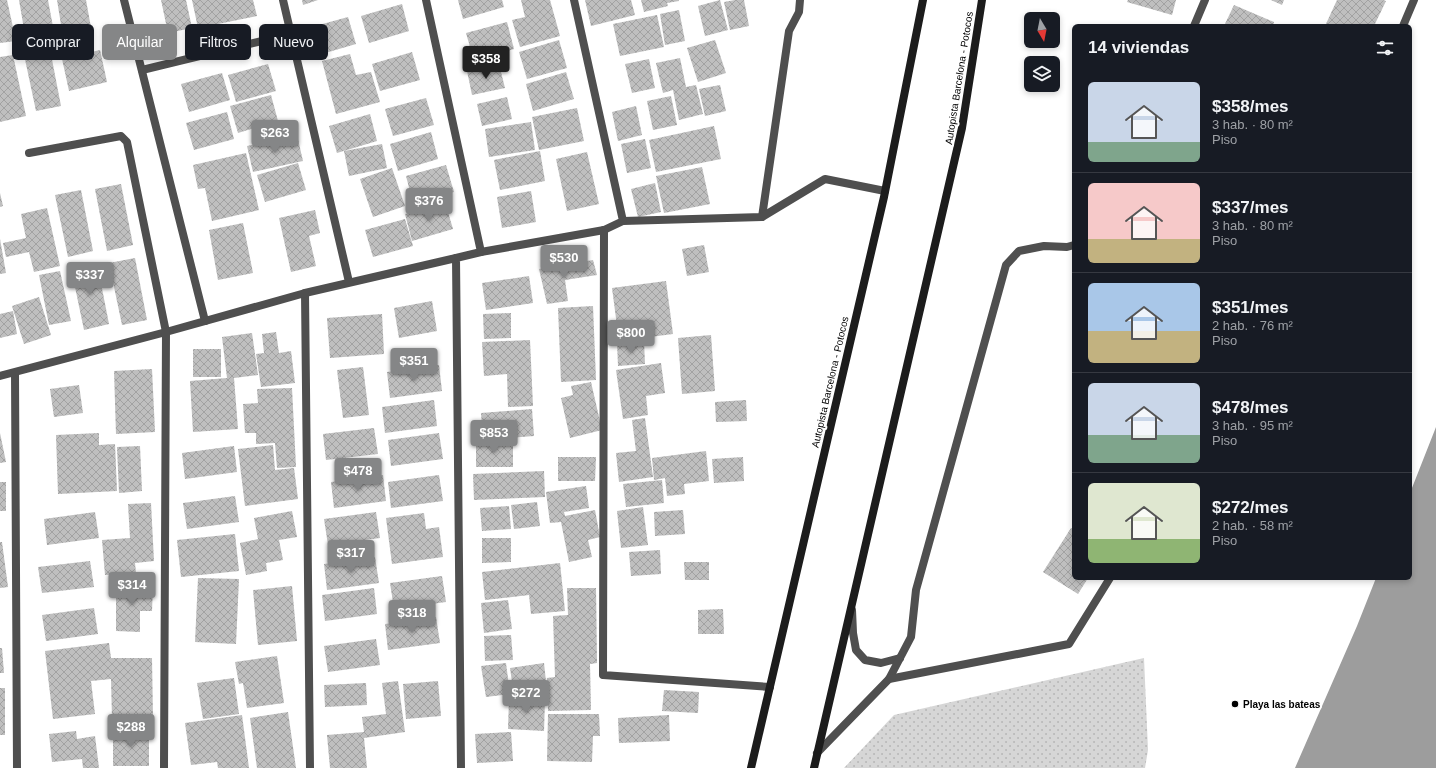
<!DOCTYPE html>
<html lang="es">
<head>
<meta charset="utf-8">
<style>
  :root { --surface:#171b24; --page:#20242c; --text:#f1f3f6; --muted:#9ea1a6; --line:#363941; --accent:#858687 }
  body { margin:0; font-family:Arial,sans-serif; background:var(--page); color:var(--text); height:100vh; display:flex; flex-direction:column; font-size:15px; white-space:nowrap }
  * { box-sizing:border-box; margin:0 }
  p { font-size:13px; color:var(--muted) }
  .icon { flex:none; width:22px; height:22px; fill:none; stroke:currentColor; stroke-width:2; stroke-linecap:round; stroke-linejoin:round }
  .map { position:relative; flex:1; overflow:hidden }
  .panel { position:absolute; left:1072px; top:24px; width:340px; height:556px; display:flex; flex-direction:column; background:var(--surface); border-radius:6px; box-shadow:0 2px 6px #0003 }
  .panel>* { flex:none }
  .top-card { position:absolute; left:12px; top:24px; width:380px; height:36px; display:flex; gap:8px }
  .needle { width:26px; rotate:170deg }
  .buttons { position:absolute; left:1024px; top:12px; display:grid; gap:8px }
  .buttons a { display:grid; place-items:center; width:36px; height:36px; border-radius:6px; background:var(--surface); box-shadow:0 2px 6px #0003; font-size:20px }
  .price { position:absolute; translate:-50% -34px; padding:0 9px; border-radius:4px; background:var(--accent); color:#fff; font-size:13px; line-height:26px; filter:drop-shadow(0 1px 2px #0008) }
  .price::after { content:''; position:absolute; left:50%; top:24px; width:12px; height:9px; margin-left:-6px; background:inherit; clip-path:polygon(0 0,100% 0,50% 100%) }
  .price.active { background:#222; color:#fff }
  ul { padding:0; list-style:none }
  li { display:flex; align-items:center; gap:12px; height:100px; padding:0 16px }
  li+li { border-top:1px solid var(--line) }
  li span { display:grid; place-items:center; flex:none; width:112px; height:80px; border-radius:6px; color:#555 }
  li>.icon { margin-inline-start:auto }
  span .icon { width:48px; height:48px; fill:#fffc; stroke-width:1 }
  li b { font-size:17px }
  h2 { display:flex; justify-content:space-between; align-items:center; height:48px; padding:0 16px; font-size:17px }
  .chip { padding:0 14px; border-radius:6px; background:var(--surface); box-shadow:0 2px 6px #0003; font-size:14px; line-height:36px }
  .chip.active { background:var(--accent); color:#fff }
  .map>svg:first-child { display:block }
  .grass { fill:url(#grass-dots) }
  .water { fill:#9d9d9d }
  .building { fill:url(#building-cross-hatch) }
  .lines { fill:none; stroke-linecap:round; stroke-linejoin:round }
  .lane { stroke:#4f4f4f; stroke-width:8 }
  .street { stroke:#4f4f4f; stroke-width:8 }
  .secondary { stroke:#1c1c1c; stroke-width:8 }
  .poi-dot { fill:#000; stroke:#fff; stroke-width:1.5 }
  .labels { text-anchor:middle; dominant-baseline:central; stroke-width:4; stroke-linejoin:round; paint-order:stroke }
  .street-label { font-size:10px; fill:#000; stroke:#fff }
  .poi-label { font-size:10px; font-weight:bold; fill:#000; stroke:#fff; text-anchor:start }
</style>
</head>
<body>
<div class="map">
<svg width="1436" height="768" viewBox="0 0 1436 768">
  <defs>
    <pattern id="grass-dots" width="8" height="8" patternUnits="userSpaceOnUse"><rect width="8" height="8" fill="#d6d6d6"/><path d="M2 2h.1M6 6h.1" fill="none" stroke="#b6b6b6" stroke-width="1.8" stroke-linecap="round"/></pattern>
    <pattern id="building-cross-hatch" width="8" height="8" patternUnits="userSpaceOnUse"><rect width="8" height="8" fill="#bfbfbf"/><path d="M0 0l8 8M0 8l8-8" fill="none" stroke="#a2a2a2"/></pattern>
  </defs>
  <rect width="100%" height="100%" fill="#fff"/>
  <polygon class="grass" points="1144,658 1148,750 1145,768 844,768 894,715"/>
  <polygon class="water" points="1436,427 1436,768 1295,768 1357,626 1376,578 1410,578 1410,493"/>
  <g class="building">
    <polygon points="0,0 7,0 16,41 0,43"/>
    <polygon points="19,0 48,0 54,32 25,35"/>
    <polygon points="57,0 86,0 92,33 63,37"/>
    <polygon points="161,0 186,0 192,28 168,33"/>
    <polygon points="192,0 253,0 257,16 198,28"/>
    <polygon points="302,0 318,0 303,5"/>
    <polygon points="458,0 502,0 504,7 463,19"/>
    <polygon points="521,0 550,0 560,36 520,47 512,20 525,17"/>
    <polygon points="585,0 631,0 635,15 591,26"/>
    <polygon points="641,0 679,0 679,1 667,3 668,6 644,12"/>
    <polygon points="720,0 728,30 705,36 698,6"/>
    <polygon points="735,0 744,0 749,26 730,30 724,2"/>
    <polygon points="1128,0 1176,0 1172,15 1127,2"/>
    <polygon points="1271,0 1284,0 1282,5"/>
    <polygon points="1337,0 1383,0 1386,1 1374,26 1325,26"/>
    <polygon points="402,4 409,31 369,43 361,16"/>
    <polygon points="1234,5 1274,22 1273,26 1224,26"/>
    <polygon points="679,10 685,41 665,45 660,14"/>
    <polygon points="657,15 664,47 620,56 613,24"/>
    <polygon points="348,17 356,44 315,56 308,28"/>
    <polygon points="507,22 514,49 474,61 466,33"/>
    <polygon points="559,40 567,68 527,79 519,52"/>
    <polygon points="715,40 726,73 698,82 687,48"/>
    <polygon points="49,44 61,106 36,111 23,50"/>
    <polygon points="100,50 107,82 69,91 62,59"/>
    <polygon points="412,52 420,80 380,91 372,64"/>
    <polygon points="350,54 356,75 371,72 380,102 336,114 322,61"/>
    <polygon points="13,55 26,116 0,122 0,57"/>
    <polygon points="680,58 686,87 696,85 703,114 679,120 673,90 663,93 656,63"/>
    <polygon points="649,59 655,88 632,93 625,64"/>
    <polygon points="268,64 276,91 236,102 228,75"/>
    <polygon points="499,64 505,88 472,95 467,71"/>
    <polygon points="566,72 574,99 533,111 526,84"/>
    <polygon points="222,73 230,100 189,112 181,84"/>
    <polygon points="720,85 726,111 705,116 699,89"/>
    <polygon points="271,95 278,121 238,133 230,106"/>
    <polygon points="671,96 677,125 653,130 647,101"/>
    <polygon points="507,97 512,119 482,126 477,104"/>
    <polygon points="426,98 434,125 393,136 385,109"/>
    <polygon points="636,106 642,135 618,141 612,112"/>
    <polygon points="577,108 584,141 539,150 532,117"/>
    <polygon points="227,112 234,139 194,150 186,123"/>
    <polygon points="370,114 377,141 337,153 329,126"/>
    <polygon points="531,122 535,150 489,157 485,129"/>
    <polygon points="714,126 721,159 656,172 649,140"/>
    <polygon points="431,132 438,159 398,171 390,144"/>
    <polygon points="297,135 303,161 253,172 247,146"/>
    <polygon points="645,139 651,168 627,173 621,144"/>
    <polygon points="382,144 387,168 349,176 344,151"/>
    <polygon points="540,151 545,181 500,190 494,160"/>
    <polygon points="587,152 599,204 567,211 556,159"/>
    <polygon points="246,153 259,210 212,221 205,188 198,189 193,165"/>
    <polygon points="298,163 306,190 265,202 257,175"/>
    <polygon points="446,165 454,192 413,203 406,176"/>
    <polygon points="702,167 710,204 664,213 656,176"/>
    <polygon points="392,168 405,206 373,217 360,179"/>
    <polygon points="655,183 661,212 638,217 631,189"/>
    <polygon points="121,184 133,245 107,251 95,189"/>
    <polygon points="81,190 93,251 68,257 55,195"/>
    <polygon points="531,191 536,222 502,228 497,197"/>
    <polygon points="0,193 3,206 0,207"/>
    <polygon points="445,202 453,229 412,241 405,214"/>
    <polygon points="47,208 60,266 34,272 29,252 6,257 3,243 26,238 21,214"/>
    <polygon points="315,210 320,233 309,236 316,266 291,272 279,218"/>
    <polygon points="405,219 413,246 373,257 365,230"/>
    <polygon points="243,223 253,273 218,280 209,230"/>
    <polygon points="0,239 6,273 0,274"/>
    <polygon points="704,245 709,272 687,276 682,249"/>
    <polygon points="135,258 147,320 122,325 109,263"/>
    <polygon points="593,260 597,275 565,280 568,301 547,304 539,269"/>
    <polygon points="97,263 109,324 84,330 71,268"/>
    <polygon points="60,271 71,321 49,325 39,275"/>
    <polygon points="529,276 533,303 486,310 482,283"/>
    <polygon points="666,281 673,334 619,341 612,288"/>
    <polygon points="39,297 51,335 24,344 12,306"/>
    <polygon points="432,301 437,331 399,338 394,308"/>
    <polygon points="593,306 596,380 561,382 558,308"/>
    <polygon points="13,311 17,334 0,338 0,314"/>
    <polygon points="511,313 511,338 484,339 483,314"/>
    <polygon points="382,314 384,354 330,358 327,318"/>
    <polygon points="276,332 279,353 291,351 295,383 261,387 256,354 264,353 262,334"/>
    <polygon points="252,333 258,375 234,378 238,429 193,432 190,381 227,378 222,337"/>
    <polygon points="711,335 715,391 682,394 678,338"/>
    <polygon points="530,340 533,406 508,407 507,374 484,376 482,342"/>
    <polygon points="644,341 645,364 618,366 617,343"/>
    <rect x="193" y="349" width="28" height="28"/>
    <polygon points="661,363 665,393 646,396 648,415 623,419 616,370"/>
    <polygon points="439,365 442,391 390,398 387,372"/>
    <polygon points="363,367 369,415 343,418 337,370"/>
    <polygon points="152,369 155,432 116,434 114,371"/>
    <polygon points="591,382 602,430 570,438 561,398 573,395 571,386"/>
    <polygon points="79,385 83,413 54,417 50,389"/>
    <polygon points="292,388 296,467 277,468 275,443 256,444 256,433 245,433 243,404 258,403 257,389"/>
    <polygon points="434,400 437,426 385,433 382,407"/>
    <polygon points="746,400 747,421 716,422 715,402"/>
    <polygon points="532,409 534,436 483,440 481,413"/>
    <polygon points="645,418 653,477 619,482 616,453 636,451 632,420"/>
    <polygon points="374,428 378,454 326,460 323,434"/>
    <polygon points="0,433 6,462 0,463"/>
    <polygon points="99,433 99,445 115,444 117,491 58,494 56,435"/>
    <polygon points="439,433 443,459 391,466 388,440"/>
    <rect x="476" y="440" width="37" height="27"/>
    <polygon points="273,445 275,470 294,468 298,499 245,506 238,449"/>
    <polygon points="140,446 142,491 119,493 117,447"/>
    <polygon points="234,446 237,472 185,479 182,453"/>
    <polygon points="706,451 709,481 684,484 685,494 667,496 665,478 654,480 652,458"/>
    <polygon points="558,457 596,457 595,481 558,481"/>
    <polygon points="743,457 744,481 714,483 712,459"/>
    <polygon points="544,471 545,497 474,500 473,474"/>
    <polygon points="383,475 386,501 334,508 331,482"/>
    <polygon points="439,475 443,501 391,508 388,482"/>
    <polygon points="662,480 664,503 626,507 623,484"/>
    <rect x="0" y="482" width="6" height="29"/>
    <polygon points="586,486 589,508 564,512 565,516 595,510 600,537 588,540 592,557 569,562 561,522 550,523 546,492"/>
    <polygon points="235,496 239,522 187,529 183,503"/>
    <polygon points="537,502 540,526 514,529 511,505"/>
    <polygon points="151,503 154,561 135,563 136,573 105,575 102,540 130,538 128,504"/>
    <polygon points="509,506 511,529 482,531 480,508"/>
    <polygon points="643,507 648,545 621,548 617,511"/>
    <polygon points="683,510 685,534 655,536 654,512"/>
    <polygon points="292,511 297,537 279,540 283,560 266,563 267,571 246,575 240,543 258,539 254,518"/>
    <polygon points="95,512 99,538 47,545 44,519"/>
    <polygon points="376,512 380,538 328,545 324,519"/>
    <polygon points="424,513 426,529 439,527 443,557 392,564 386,518"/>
    <polygon points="1071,528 1074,530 1074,578 1088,578 1078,594 1043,572"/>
    <polygon points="235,534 239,571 181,577 177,540"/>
    <polygon points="482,538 511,538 511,562 482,563"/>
    <polygon points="0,542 2,542 8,587 0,588"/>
    <polygon points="660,550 661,574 631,576 629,552"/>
    <polygon points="375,557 379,583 327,590 324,564"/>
    <polygon points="90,561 94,587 42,593 38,567"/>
    <polygon points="684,562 709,562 709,580 685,580"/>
    <polygon points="560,563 565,611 531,614 529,595 485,600 482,572"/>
    <polygon points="442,576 446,602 394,609 390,583"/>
    <polygon points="198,578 239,579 236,644 195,642"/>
    <polygon points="116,586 153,586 152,611 140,611 140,632 116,631"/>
    <polygon points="292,586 297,641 258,645 253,590"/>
    <polygon points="374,588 377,614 325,621 322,595"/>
    <polygon points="567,588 596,588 597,663 590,664 591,710 548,711 547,678 555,677 553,616 568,615"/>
    <polygon points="508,600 512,629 484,633 481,603"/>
    <polygon points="94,608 98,634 46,641 42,615"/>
    <polygon points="723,609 724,634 698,634 698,610"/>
    <polygon points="436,617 440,643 388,650 385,624"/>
    <polygon points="511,635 513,660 485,661 484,636"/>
    <polygon points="376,639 380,665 328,672 324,646"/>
    <polygon points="109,643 111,658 152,658 153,718 112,719 111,679 91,681 95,714 53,719 45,651"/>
    <polygon points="0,648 2,648 4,673 0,673"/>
    <polygon points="277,656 284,703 247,708 243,683 239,684 235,662"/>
    <polygon points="506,663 510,694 486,697 481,666"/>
    <polygon points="544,663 547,691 514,696 510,668"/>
    <polygon points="234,678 239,714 203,719 197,683"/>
    <polygon points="398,681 405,732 364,738 367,768 330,768 327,735 364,732 362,717 386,714 382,683"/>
    <polygon points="438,681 441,716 406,719 403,684"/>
    <polygon points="366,683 367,705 325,707 324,685"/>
    <rect x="0" y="688" width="5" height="47"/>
    <polygon points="664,690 699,692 698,713 662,711"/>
    <polygon points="509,697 545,699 544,731 508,729"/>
    <polygon points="288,712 296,768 257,768 250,718"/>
    <polygon points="548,714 599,714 600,736 593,736 592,762 547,761"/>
    <polygon points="242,715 249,768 218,768 217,762 191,765 185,723"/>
    <polygon points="669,715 670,741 619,743 618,718"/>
    <polygon points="149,729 149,766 113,766 113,730"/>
    <polygon points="76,731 77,739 95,736 99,768 83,768 82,759 52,762 49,734"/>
    <polygon points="511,732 513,761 477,763 475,734"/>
  </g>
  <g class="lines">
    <g class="lane">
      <polyline points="29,153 121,136 127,142 166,332"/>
      <polyline points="604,230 603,675 770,687"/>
    </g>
    <g class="street">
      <polyline points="124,0 205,321"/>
      <polyline points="283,0 349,282"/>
      <polyline points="426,0 481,252 456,258 461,768"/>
      <polyline points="1194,26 1205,0"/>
      <polyline points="1403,26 1414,0"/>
      <polyline points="142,70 291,34"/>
      <polyline points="762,217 789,31 799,12 800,0"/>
      <polyline points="623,221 762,217 825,179 885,191"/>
      <polyline points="481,252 604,230 623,221 574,0"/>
      <polyline points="305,293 310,768"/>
      <polyline points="15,373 17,768"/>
      <polyline points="0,376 166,332 305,293 456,258"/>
      <polyline points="852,610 853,633 856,650 865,660 881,663 900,658"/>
      <polyline points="889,679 911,637 916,590 1006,265 1019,251 1044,246 1067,247 1074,245"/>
      <polyline points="817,753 889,679 1069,644 1110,578"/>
      <polyline points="164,768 166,332"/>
    </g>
    <g class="secondary">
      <polyline points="751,768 884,197 923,0"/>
      <polyline points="814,768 962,128 982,0"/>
    </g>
  </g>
  <circle class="poi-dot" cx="1235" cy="704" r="4"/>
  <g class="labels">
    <g class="street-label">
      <text transform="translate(959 78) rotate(-81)">Autopista Barcelona - Potocos</text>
      <text transform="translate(830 382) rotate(-77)">Autopista Barcelona - Potocos</text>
    </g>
    <g class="poi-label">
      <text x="1243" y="704">Playa las bateas</text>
    </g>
  </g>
</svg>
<div class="buttons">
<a><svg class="needle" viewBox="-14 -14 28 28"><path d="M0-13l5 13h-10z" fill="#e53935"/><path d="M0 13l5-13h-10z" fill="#9ea1a6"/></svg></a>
<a><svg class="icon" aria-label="layers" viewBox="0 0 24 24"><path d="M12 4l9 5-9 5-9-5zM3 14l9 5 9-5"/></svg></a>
</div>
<b class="price active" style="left:486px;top:80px">$358</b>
<b class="price" style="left:275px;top:154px">$263</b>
<b class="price" style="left:429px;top:222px">$376</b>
<b class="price" style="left:564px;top:279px">$530</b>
<b class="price" style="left:90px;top:296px">$337</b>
<b class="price" style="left:631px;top:354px">$800</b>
<b class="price" style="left:414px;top:382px">$351</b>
<b class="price" style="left:494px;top:454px">$853</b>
<b class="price" style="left:358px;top:492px">$478</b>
<b class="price" style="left:351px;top:574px">$317</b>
<b class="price" style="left:132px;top:606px">$314</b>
<b class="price" style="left:412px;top:634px">$318</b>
<b class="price" style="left:526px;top:714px">$272</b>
<b class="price" style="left:131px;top:748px">$288</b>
<div class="top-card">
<a class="chip">Comprar</a>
<a class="chip active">Alquilar</a>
<a class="chip">Filtros</a>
<a class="chip">Nuevo</a>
</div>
<section class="panel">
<h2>14 viviendas<svg class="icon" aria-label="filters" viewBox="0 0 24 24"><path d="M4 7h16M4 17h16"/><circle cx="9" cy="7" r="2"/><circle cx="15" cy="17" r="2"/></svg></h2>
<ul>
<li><span style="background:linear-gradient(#c9d6e8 75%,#7fa58c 0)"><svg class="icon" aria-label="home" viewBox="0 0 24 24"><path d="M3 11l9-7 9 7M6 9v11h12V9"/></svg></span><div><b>$358/mes</b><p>3 hab. · 80 m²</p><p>Piso</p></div></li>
<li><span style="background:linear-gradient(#f6c9c9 70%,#c2b280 0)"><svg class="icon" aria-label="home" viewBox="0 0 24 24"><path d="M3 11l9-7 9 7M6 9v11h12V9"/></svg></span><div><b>$337/mes</b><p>3 hab. · 80 m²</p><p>Piso</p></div></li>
<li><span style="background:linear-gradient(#a9c7e8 60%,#c2b280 0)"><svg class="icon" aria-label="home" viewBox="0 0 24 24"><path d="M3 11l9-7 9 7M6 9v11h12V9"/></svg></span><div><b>$351/mes</b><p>2 hab. · 76 m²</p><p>Piso</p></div></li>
<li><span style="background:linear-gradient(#c9d6e8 65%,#7fa58c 0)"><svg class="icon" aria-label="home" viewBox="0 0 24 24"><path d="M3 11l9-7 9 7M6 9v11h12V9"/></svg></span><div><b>$478/mes</b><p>3 hab. · 95 m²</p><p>Piso</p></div></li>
<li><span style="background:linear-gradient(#dfe7d0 70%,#8fb573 0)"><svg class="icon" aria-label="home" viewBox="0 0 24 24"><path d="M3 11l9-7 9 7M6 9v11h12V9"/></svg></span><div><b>$272/mes</b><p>2 hab. · 58 m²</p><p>Piso</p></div></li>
</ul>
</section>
</div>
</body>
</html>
